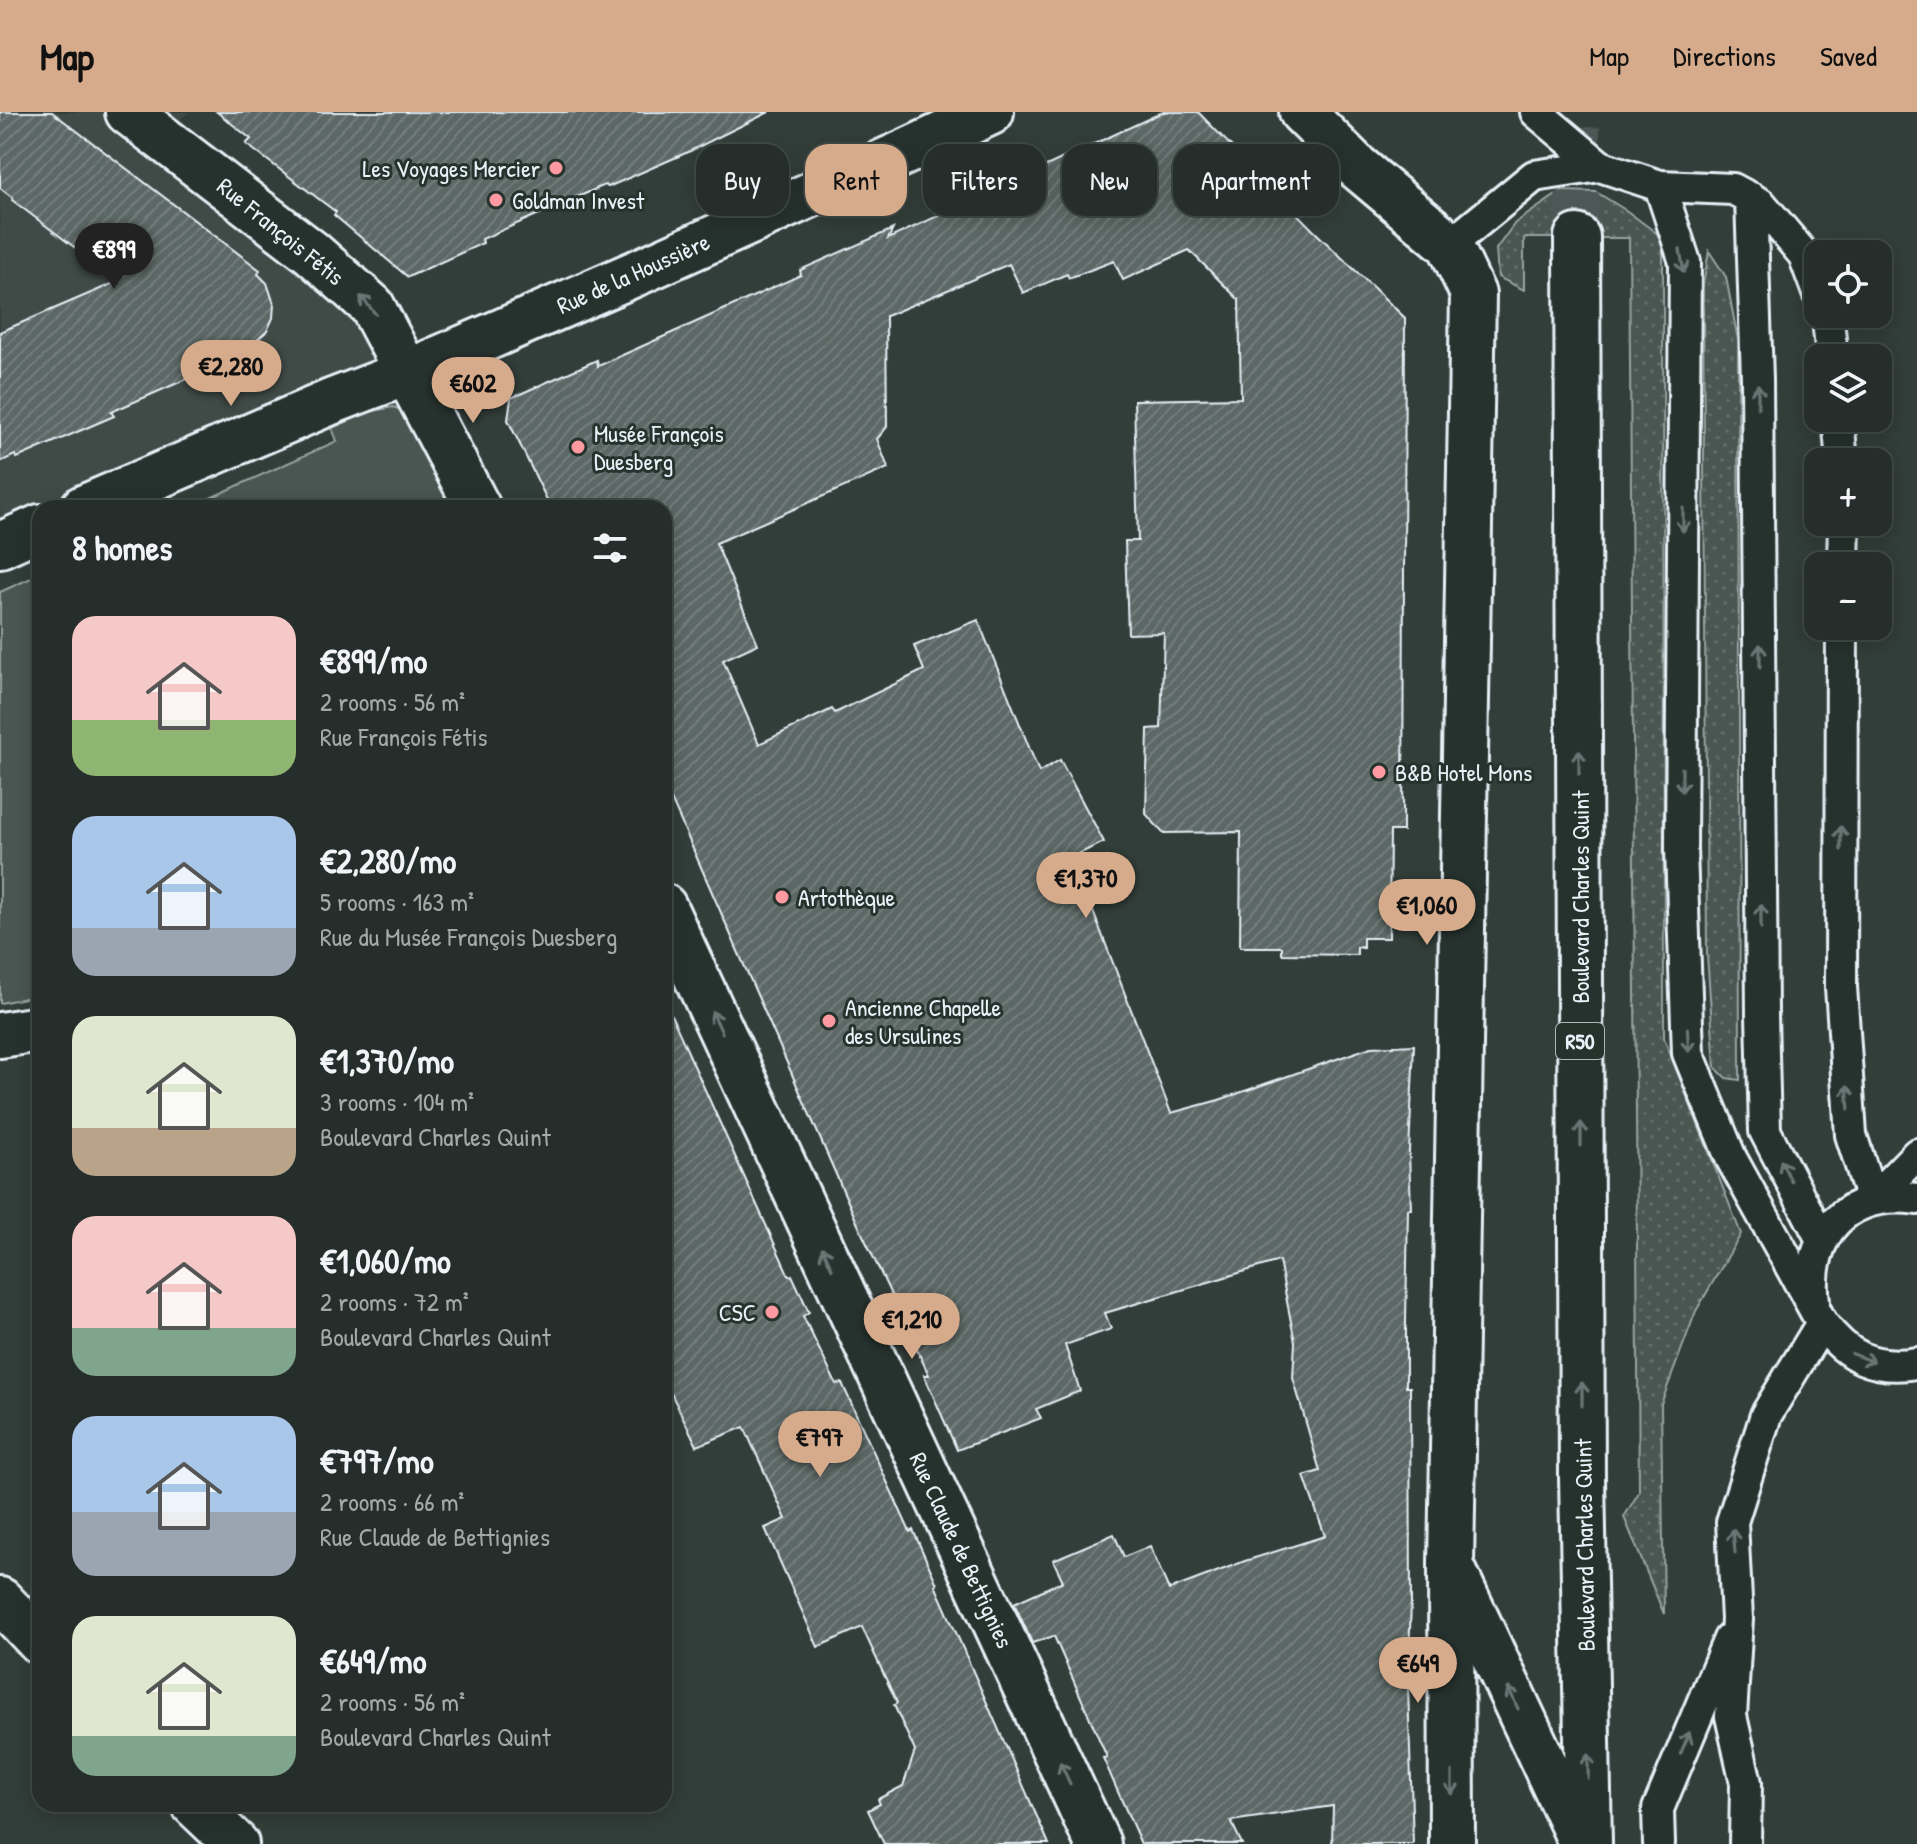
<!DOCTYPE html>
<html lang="en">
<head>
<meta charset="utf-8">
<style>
  :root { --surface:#262e2b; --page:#323a37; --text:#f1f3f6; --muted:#a4a8a9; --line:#424a47; --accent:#d6ab8b }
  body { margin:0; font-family:"Patrick Hand",sans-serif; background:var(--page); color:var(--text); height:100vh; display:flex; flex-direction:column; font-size:30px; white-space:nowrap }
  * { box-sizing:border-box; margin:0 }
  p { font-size:26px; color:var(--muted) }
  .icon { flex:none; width:44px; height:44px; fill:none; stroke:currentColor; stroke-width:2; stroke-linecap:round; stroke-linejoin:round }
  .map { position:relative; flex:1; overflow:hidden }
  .drawer { position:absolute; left:32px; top:388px; width:640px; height:1312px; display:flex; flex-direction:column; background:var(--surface); border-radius:24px; box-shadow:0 4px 20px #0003,0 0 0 2px var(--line) }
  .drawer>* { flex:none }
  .top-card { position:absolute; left:696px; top:32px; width:760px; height:72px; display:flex; gap:16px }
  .tools { position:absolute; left:1804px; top:128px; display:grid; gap:16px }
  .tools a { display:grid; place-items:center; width:88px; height:88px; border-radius:16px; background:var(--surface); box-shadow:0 4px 20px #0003,0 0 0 2px var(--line); font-size:40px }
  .price { position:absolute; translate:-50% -68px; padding:0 18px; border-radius:28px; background:var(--accent); color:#111; font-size:26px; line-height:52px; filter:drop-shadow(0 2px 4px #0008) }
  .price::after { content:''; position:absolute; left:50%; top:48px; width:24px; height:18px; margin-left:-12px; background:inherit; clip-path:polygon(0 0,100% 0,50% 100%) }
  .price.selected { background:#222; color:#fff }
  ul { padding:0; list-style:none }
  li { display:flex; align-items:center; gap:24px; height:200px; padding:0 40px }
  li span { display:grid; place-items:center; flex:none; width:224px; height:160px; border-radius:24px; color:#555 }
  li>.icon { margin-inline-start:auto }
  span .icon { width:96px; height:96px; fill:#fffc; stroke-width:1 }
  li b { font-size:34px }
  h2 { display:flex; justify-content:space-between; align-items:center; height:96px; padding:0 40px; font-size:34px }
  .chip { padding:0 28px; border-radius:24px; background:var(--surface); box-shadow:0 4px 20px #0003,0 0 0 2px var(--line); font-size:28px; line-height:72px }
  .chip.selected { background:var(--accent); color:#111 }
  header { display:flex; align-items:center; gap:48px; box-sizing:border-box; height:112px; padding:0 40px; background:var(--accent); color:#111 }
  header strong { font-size:38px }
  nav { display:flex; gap:44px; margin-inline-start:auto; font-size:28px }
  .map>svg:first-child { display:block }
  .built { fill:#3f4b46 }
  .grass { fill:url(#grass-dots); stroke:#98a4a4; stroke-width:2 }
  .park { fill:#495651; stroke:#98a4a4; stroke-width:2 }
  .building { fill:url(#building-hatch); stroke:#e8f1f8; stroke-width:2 }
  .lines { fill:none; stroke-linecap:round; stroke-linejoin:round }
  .trunk-tunnel { stroke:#4d5956; stroke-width:44; stroke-dasharray:44 22; stroke-linecap:butt }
  .service-casing { stroke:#e8f1f8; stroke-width:36 }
  .minor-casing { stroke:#e8f1f8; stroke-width:50 }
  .tertiary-casing { stroke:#e8f1f8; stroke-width:50 }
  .trunk-casing { stroke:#e8f1f8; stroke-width:50 }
  .service { stroke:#26332d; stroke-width:30 }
  .minor { stroke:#26332d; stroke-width:44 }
  .tertiary { stroke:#26332d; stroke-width:44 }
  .trunk { stroke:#26332d; stroke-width:44 }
  .oneway { stroke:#6a7674 }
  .poi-dot { fill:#ff9aa2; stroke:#26332d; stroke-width:3 }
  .labels { text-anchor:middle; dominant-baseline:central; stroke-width:6; stroke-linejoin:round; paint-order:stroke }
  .shield { fill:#26332d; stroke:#aeb8bb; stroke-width:2 }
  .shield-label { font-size:22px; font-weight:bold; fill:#e8f1f8 }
  .poi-label { font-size:24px; fill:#e8f1f8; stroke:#26332d; text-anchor:start }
  .street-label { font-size:24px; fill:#e8f1f8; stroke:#26332d }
</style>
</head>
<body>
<header>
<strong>Map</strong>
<nav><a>Map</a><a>Directions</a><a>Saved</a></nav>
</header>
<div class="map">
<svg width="1917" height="1732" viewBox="0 0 1917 1732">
  <defs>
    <pattern id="grass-dots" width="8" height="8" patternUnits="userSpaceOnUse" patternTransform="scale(2)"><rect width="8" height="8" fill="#495651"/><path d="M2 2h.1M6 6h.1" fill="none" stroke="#636f6b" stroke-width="1.8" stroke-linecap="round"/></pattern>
    <pattern id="building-hatch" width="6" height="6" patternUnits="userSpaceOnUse" patternTransform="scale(2)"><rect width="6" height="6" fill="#5c6865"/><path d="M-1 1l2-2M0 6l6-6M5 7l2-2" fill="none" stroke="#737e7c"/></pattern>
  </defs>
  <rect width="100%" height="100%" fill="#323e39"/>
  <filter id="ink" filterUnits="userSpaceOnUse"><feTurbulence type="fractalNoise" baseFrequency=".0125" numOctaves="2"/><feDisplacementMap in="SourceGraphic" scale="16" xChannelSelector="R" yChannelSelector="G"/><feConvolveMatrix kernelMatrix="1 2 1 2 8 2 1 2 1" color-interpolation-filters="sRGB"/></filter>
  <g filter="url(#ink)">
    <polygon class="built" points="0,0 189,0 161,23 311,139 406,261 83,396 40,396 0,433"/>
    <g class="grass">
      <polygon points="1562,79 1596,80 1627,99 1663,126 1664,926 1741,1122 1696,1199 1661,1292 1664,1502 1624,1405 1639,1380 1629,126 1524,126 1524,178 1498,165 1496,137 1515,111"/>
      <polygon points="1709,139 1726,165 1738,228 1740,968 1726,966 1715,955 1707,843 1703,173"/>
    </g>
    <g class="park">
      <polygon points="393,295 421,305 465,396 188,396 337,329 332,316 369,300"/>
      <polygon points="40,462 40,883 0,891 0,480"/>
    </g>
    <g class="building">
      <polygon points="0,0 52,0 260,158 258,162 267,171 274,192 273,206 267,219 240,244 111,300 114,304 17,346 15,343 0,350 0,220 119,169 12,88 13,86 0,76"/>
      <polygon points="217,0 769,0 688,40 608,75 605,73 482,127 483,131 408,165 334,103 336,100 246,32 251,27"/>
      <polygon points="1163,0 1198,0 1313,118 1405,206 1403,719 1390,719 1389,826 1363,826 1363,836 1357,835 1357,843 1282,842 1282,835 1240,835 1241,720 1163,721 1146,702 1148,617 1161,616 1164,521 1128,522 1125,429 1138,429 1134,288 1241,286 1239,188 1189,138 1123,168 1114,149 1069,166 1067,162 1023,181 1009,152 886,204 887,315 877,327 888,356 716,431 758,532 723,548 759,632 832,597 835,601 924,558 914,534 978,508 1039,660 1060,648 1104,730 1072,745 1171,1001 1219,988 1371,935 1414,933 1409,1040 1411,1097 1408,1097 1406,1209 1406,1275 1410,1275 1411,1490 1408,1574 1413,1732 1332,1732 1333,1694 1231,1709 1242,1732 1141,1732 1103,1646 1107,1645 1054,1524 1032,1531 1014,1491 1063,1469 1053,1448 1114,1422 1124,1445 1150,1434 1169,1478 1245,1449 1325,1424 1304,1364 1320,1359 1293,1266 1295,1230 1279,1149 1105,1201 1111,1217 1065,1233 1080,1279 1036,1297 1041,1306 957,1338 924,1263 929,1263 860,1117 664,671 664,396 551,396 508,308 511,286 597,248 598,254 801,163 800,158 893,117 888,127"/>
      <polygon points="664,887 789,1164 792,1163 809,1200 803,1204 836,1272 842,1271 910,1420 913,1418 937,1472 935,1473 1049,1732 884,1732 868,1698 880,1692 878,1687 903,1674 915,1639 894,1593 897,1591 862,1515 818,1535 765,1416 786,1407 744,1315 697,1334 664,1267"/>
    </g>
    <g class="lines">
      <polyline class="trunk-tunnel" points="1577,125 1578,0"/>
      <defs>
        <g id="service">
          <polyline points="1536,0 1600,54"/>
          <path d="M1660,74L1685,150L1681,737L1688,941L1731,1046L1822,1211C1847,1245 1874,1258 1917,1251"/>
          <polyline points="1751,86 1757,267 1762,903 1765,1019 1822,1128"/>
          <polyline points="1450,133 1534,64 1600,54 1660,74 1733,77 1761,92 1804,143 1818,181"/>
          <polyline points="1826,202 1828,208 1832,246"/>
          <polyline points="1838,306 1842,350"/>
          <polyline points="1843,454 1844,410"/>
          <polyline points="1842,514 1841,875 1851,1023 1872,1088"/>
          <polyline points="1872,1088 1917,1042"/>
          <path d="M1814,1190C1805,1122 1848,1077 1917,1087"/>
          <polyline points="1659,1732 1658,1697 1729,1527"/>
          <polyline points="1745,1732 1746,1671 1731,1604 1737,1507 1732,1410 1766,1303 1822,1211"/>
        </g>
        <g id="minor">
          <polyline points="128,0 311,140 372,194 478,396"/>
          <polyline points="664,795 1098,1732"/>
          <polyline points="0,923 40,917"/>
          <polyline points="0,1488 40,1530"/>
          <polyline points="194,1692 236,1732"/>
        </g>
        <g id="tertiary">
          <polyline points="1302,0 1356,54 1450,133 1473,182 1451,1453 1452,1732"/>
          <polyline points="83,396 333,289 406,261 641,159 910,38 991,0"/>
          <polyline points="0,433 40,415"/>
        </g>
        <g id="trunk">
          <polyline points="1577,125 1582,1365 1589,1732"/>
          <polyline points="1451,1453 1582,1732"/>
        </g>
      </defs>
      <use href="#service" class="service-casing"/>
      <use href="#minor" class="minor-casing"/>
      <use href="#tertiary" class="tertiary-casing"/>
      <use href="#trunk" class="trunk-casing"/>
      <use href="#service" class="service"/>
      <use href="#minor" class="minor"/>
      <use href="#tertiary" class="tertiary"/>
      <use href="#trunk" class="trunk"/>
    </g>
    <defs><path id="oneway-shaft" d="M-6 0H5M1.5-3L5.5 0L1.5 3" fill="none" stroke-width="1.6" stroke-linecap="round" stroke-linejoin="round" transform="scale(2)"/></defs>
    <g class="oneway">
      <use href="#oneway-shaft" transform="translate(1682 149) rotate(80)"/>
      <use href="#oneway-shaft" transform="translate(368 193) rotate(-130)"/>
      <use href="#oneway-shaft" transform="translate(1758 284) rotate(-90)"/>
      <use href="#oneway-shaft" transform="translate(1683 408) rotate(90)"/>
      <use href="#oneway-shaft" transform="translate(1760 544) rotate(-90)"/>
      <use href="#oneway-shaft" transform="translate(1579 650) rotate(-90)"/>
      <use href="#oneway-shaft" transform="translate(1682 668) rotate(90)"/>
      <use href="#oneway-shaft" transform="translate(1841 726) rotate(-90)"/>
      <use href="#oneway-shaft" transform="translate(1761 804) rotate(-90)"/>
      <use href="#oneway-shaft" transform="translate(717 910) rotate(-115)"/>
      <use href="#oneway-shaft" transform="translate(1688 928) rotate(87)"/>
      <use href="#oneway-shaft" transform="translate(1848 985) rotate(-94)"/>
      <use href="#oneway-shaft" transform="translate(1581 1022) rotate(-90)"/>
      <use href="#oneway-shaft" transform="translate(1786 1059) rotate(-117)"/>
      <use href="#oneway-shaft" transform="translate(827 1146) rotate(-115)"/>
      <use href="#oneway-shaft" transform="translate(1863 1246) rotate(22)"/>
      <use href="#oneway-shaft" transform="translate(1582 1282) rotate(-90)"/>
      <use href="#oneway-shaft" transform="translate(1734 1429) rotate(-95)"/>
      <use href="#oneway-shaft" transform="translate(1513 1586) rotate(-115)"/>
      <use href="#oneway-shaft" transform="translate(1685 1631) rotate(-67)"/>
      <use href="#oneway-shaft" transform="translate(1588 1654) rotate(-91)"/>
      <use href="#oneway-shaft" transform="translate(1065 1661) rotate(-115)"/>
      <use href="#oneway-shaft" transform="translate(1452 1671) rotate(90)"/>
    </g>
  </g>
  <g class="poi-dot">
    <circle cx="556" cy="56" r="8"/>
    <circle cx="496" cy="88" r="8"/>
    <circle cx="578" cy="335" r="8"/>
    <circle cx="1379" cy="660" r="8"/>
    <circle cx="782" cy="785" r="8"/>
    <circle cx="829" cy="909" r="8"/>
    <circle cx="772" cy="1200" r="8"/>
  </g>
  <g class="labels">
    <rect class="shield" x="1556" y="911" width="48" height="36" rx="6"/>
    <g class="shield-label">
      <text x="1580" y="929">R50</text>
    </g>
    <g class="poi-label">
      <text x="540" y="56" text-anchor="end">Les Voyages Mercier</text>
      <text x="512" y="88">Goldman Invest</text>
      <text x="594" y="321">Musée François<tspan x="594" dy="28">Duesberg</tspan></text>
      <text x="1395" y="660">B&amp;B Hotel Mons</text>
      <text x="798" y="785">Artothèque</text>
      <text x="845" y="895">Ancienne Chapelle<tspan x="845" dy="28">des Ursulines</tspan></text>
      <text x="756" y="1200" text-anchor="end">CSC</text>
    </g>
    <g class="street-label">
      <text transform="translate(281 119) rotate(39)">Rue François Fétis</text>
      <text transform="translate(633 161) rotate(-24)">Rue de la Houssière</text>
      <text transform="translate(1580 785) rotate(-90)">Boulevard Charles Quint</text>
      <text transform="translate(1584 1433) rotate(-91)">Boulevard Charles Quint</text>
      <text transform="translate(962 1438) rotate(65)">Rue Claude de Bettignies</text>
    </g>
  </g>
</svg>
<div class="tools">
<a><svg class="icon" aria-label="locate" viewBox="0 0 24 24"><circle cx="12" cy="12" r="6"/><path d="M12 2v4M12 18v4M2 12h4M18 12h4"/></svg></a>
<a><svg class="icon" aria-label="layers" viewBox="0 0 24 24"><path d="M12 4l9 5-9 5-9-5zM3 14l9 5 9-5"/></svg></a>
<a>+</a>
<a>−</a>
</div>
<b class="price selected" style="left:114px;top:179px">€899</b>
<b class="price" style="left:231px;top:296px">€2,280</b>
<b class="price" style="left:473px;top:313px">€602</b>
<b class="price" style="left:1086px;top:808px">€1,370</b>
<b class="price" style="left:1427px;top:835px">€1,060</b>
<b class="price" style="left:912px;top:1249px">€1,210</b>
<b class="price" style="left:820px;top:1367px">€797</b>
<b class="price" style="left:1418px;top:1593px">€649</b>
<div class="top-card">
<a class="chip">Buy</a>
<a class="chip selected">Rent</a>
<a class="chip">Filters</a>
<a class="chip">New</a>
<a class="chip">Apartment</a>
</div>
<section class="drawer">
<h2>8 homes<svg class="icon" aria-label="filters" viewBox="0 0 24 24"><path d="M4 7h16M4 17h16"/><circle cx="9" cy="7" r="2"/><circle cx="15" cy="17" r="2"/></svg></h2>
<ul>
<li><span style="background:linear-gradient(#f6c9c9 65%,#8fb573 0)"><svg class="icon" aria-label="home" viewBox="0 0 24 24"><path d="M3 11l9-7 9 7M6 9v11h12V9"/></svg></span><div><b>€899/mo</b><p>2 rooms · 56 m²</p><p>Rue François Fétis</p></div></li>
<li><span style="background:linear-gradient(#a9c7e8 70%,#9aa5b1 0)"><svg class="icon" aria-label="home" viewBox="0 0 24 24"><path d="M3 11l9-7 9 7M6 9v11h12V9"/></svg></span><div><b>€2,280/mo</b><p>5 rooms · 163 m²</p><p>Rue du Musée François Duesberg</p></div></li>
<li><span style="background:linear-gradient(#dfe7d0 70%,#b9a48a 0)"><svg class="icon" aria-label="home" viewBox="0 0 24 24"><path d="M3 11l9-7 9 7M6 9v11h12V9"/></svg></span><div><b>€1,370/mo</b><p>3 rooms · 104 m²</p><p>Boulevard Charles Quint</p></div></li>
<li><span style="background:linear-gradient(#f6c9c9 70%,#7fa58c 0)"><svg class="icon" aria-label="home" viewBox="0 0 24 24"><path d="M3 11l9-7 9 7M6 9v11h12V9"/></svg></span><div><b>€1,060/mo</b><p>2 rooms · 72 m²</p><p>Boulevard Charles Quint</p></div></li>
<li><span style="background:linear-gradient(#a9c7e8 60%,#9aa5b1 0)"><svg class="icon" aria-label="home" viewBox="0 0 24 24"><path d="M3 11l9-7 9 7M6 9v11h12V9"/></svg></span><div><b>€797/mo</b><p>2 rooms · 66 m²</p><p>Rue Claude de Bettignies</p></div></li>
<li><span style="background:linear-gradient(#dfe7d0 75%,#7fa58c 0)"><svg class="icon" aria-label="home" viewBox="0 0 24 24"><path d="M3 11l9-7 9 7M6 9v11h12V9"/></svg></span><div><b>€649/mo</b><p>2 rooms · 56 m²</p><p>Boulevard Charles Quint</p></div></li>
</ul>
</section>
</div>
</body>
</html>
